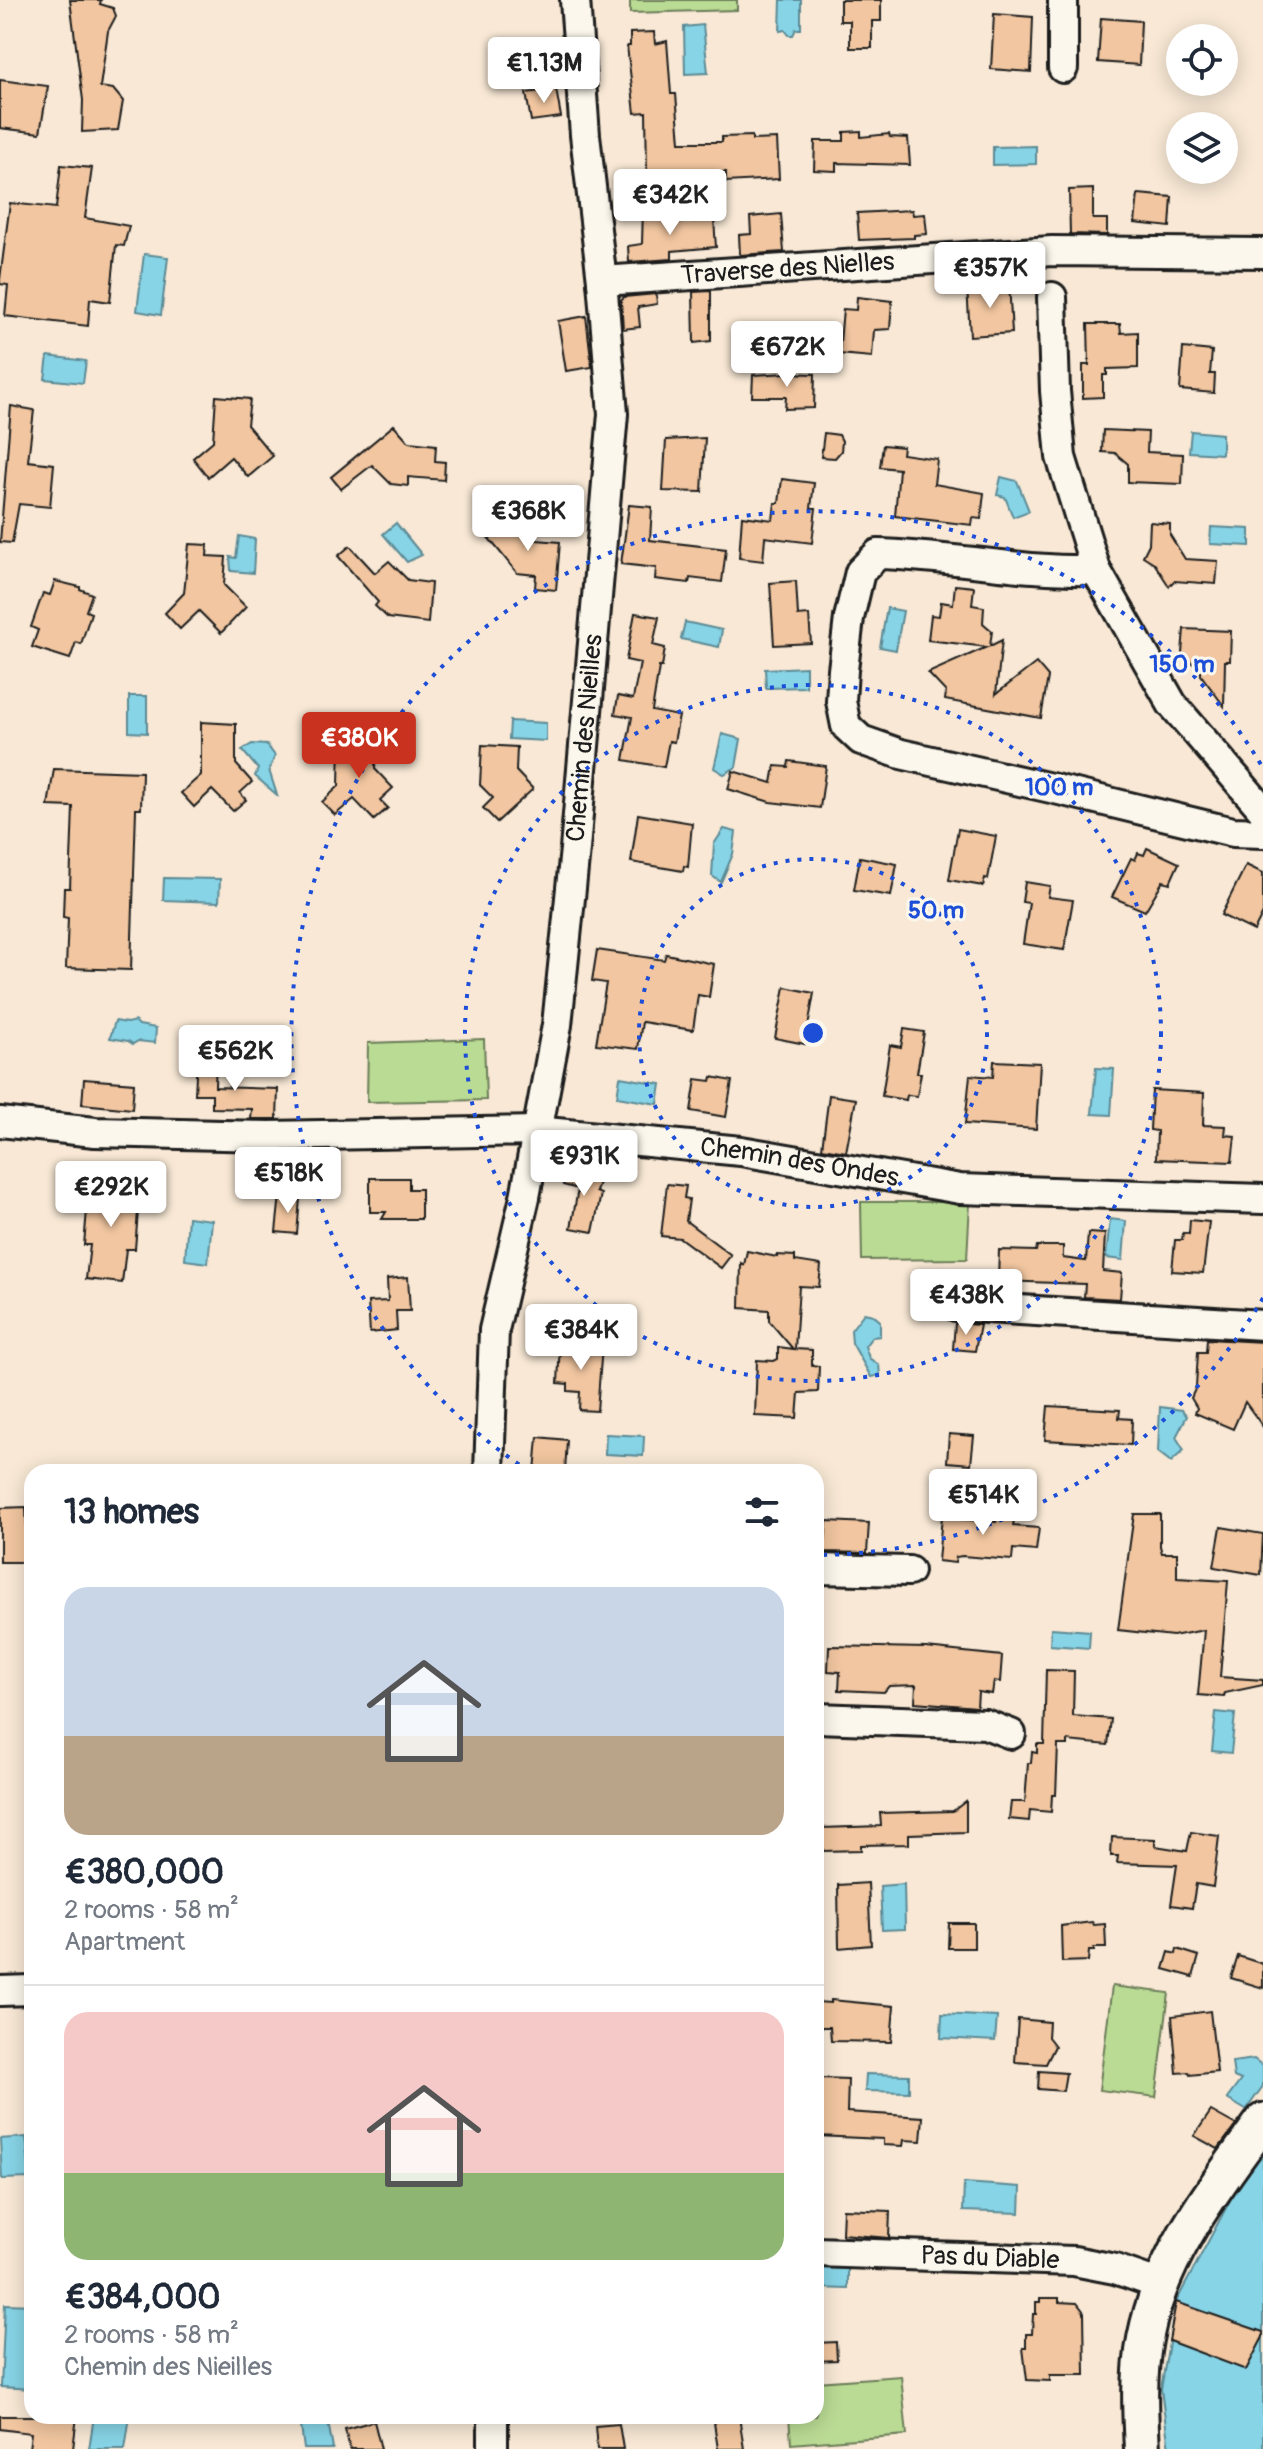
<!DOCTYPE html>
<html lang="en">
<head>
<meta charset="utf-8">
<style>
  :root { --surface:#fff; --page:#f2f2f3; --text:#1f2937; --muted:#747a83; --line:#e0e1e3; --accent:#c8321e }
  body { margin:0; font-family:Pangolin,sans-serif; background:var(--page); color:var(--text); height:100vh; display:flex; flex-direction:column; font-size:30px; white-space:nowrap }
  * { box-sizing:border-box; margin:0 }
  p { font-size:26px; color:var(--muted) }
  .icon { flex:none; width:44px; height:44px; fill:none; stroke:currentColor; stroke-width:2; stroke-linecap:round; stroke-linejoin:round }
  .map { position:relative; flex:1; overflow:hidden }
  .panel { position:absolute; left:24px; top:1464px; width:800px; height:960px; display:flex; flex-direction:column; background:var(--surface); border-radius:24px; box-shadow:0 4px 20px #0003 }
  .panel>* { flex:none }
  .fabs { position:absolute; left:1166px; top:24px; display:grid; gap:16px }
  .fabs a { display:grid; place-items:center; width:72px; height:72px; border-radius:50%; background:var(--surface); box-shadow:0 4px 20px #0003; font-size:40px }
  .price { position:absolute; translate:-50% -68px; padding:0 18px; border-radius:8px; background:#fff; color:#222; font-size:26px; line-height:52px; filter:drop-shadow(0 2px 4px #0008) }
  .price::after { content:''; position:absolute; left:50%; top:48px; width:24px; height:18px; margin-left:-12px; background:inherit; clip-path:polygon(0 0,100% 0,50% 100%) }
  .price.current { background:var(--accent); color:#fff }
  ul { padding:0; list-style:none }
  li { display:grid; align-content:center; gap:16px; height:424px; padding:0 40px }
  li+li { border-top:2px solid var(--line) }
  li span { display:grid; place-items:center; height:248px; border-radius:24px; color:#555 }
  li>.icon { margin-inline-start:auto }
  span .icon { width:144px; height:144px; fill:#fffc; stroke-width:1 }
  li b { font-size:34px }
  h2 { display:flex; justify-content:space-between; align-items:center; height:96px; padding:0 40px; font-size:34px }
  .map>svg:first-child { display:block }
  .green { fill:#badb94; stroke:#6b7c58; stroke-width:2 }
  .water { fill:#87d4e6; stroke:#5c8a95; stroke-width:2 }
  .building { fill:#f1c6a0; stroke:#1c1c1c; stroke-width:2 }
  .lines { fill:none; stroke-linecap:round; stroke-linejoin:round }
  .minor-casing { stroke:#1c1c1c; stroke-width:34 }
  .tertiary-casing { stroke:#1c1c1c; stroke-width:40 }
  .minor { stroke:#fbf7ec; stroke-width:28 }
  .tertiary { stroke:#fbf7ec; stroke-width:34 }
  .ring { fill:none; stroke:#1d4ed8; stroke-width:4; stroke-dasharray:4 8 }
  .labels { text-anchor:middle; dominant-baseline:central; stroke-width:6; stroke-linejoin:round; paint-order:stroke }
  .street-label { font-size:26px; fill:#1c1c1c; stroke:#fbf7ec }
  .centre { fill:#1d4ed8; stroke:#fbf7ec; stroke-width:4 }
  .ring-label { font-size:24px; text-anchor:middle; font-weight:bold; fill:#1d4ed8; stroke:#fbf7ec; stroke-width:6; stroke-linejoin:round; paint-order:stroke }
</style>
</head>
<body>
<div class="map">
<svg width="1263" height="2449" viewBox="0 0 1263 2449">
  <rect width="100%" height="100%" fill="#f8e8d5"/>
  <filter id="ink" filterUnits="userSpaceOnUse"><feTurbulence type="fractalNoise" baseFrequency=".0125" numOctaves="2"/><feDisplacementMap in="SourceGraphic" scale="16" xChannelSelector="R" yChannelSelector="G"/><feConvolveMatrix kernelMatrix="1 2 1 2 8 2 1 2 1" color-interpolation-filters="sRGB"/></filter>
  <g filter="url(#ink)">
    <g class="green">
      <polygon points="630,0 737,0 737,10 630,13"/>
      <polygon points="484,1039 486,1100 367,1102 368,1043"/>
      <polygon points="861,1202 970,1202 967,1259 862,1260"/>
      <polygon points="1112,1986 1169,1993 1156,2097 1099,2090"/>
      <polygon points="901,2376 907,2435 791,2444 789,2416 816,2416 816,2382"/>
    </g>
    <g class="water">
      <polygon points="781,0 801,0 801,29 796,29 793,35 789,35 785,30 780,31"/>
      <polygon points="703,25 708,73 685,74 684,27"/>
      <polygon points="1036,146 1036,164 993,165 993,147"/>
      <polygon points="144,254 168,257 161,315 137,311"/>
      <polygon points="48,356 86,361 83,383 45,379"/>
      <polygon points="1191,431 1222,434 1222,454 1189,452"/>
      <polygon points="1001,477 1017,481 1029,511 1013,517 1005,497 997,495"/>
      <polygon points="396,523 422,555 407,562 383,534"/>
      <polygon points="1211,527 1250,529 1250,546 1210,544"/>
      <polygon points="239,536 255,539 253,573 231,571 230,557 236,558"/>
      <polygon points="887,608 903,611 896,650 880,647"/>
      <polygon points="685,622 722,630 719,647 681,639"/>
      <polygon points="806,667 806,687 766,688 765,669"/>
      <polygon points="129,696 147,696 147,733 129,732"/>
      <polygon points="510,721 546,723 546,741 509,739"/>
      <polygon points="722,734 741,739 736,767 724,774 714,768"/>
      <polygon points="252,744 267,745 275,756 269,770 277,795 255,776 258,769 242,750"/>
      <polygon points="724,829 736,832 733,854 721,882 712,876 714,844"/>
      <polygon points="164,878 220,879 219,902 163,900"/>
      <polygon points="115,1021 127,1023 135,1021 139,1025 156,1028 155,1043 138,1041 133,1044 128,1041 110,1038"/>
      <polygon points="223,1027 245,1029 243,1068 220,1067"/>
      <polygon points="1096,1068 1114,1069 1111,1115 1092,1114"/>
      <polygon points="620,1077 661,1084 658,1104 617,1097"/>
      <polygon points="188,1217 212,1220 208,1263 185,1260"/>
      <polygon points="1110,1219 1126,1221 1123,1260 1106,1258"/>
      <polygon points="864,1313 873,1315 880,1321 880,1336 872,1337 865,1346 869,1358 879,1365 880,1375 871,1377 852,1343 851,1330"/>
      <polygon points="1160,1407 1182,1410 1187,1416 1176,1437 1184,1450 1171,1462 1158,1452"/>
      <polygon points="606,1434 644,1436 643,1456 605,1454"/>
      <polygon points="1051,1628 1090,1631 1089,1648 1050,1645"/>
      <polygon points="1216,1712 1235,1714 1231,1753 1212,1751"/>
      <polygon points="904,1884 905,1929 882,1930 880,1886"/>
      <polygon points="942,2014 997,2017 995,2041 941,2038"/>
      <polygon points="1254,2059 1263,2066 1263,2086 1246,2110 1227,2099 1241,2080 1234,2077 1232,2062"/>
      <polygon points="866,2074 909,2075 909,2092 865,2091"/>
      <polygon points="26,2137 30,2178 2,2179 0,2139"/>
      <polygon points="1263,2152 1263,2449 1169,2449 1161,2389 1176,2302 1243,2176"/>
      <polygon points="964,2183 1021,2187 1020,2213 963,2211"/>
      <polygon points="816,2267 848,2268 848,2289 816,2288"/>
      <polygon points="5,2304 32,2305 32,2389 1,2387"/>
      <polygon points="94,2416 130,2416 125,2449 89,2449"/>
      <polygon points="313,2416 327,2416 333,2449 304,2449 300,2419"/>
    </g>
    <g class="building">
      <polygon points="70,0 101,0 100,4 113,8 116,16 108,31 100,87 113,89 123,101 118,130 82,132 83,100"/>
      <polygon points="840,0 881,0 881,21 872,21 872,48 850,48 850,21 840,21"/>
      <polygon points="994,14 1033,17 1031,72 991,69"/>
      <polygon points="1101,18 1141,21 1139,65 1098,62"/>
      <polygon points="654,32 655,44 667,41 671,94 676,94 680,142 722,142 722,137 752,136 752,140 777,139 779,179 726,182 726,172 647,173 646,112 635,113 627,46 630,46 630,33"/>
      <polygon points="0,80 48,86 40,133 0,128"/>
      <polygon points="556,89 561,117 531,121 526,93"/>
      <polygon points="861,131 861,137 889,134 890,137 908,138 910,165 836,163 836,171 814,170 815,141 844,141 844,132"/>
      <polygon points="61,165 92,168 85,218 129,226 124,246 116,245 110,302 90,299 88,326 5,316 8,285 0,284 0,279 10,203 56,208"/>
      <polygon points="1093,189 1093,219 1107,219 1107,235 1070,234 1069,190"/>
      <polygon points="1138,194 1172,197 1170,227 1135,223"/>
      <polygon points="643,209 671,210 671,223 714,220 716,247 672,251 672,259 629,262 628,246 642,244"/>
      <polygon points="912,210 913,215 925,214 927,234 914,235 914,238 859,240 857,213"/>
      <polygon points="781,214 784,252 740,255 739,235 751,234 750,217"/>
      <polygon points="1009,283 1012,333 970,336 967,286"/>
      <polygon points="711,291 711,341 694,343 693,292"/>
      <polygon points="656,294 657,304 638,307 640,327 623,329 621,300 624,297"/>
      <polygon points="857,297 892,301 890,329 874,330 872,357 839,354 843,309 856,310"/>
      <polygon points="586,316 592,367 566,371 558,321"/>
      <polygon points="1088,324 1120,324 1121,333 1138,332 1138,368 1107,369 1107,375 1103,375 1103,397 1083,398 1083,365 1089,365"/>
      <polygon points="1183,348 1212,351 1210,374 1215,374 1214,393 1180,390"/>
      <polygon points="787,373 815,374 814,408 785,409 786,397 752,397 753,375"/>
      <polygon points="216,396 250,399 247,425 273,456 248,477 231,457 208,477 193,458 213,441"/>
      <polygon points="11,406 34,410 28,461 54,464 50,507 19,504 12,543 0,542"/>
      <polygon points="394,425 409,442 436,445 435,461 445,462 444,480 408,477 408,486 391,484 372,465 341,489 331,477"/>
      <polygon points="1103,430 1148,432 1147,452 1183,454 1182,484 1128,482 1128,464 1115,453 1102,452"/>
      <polygon points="824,433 839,435 842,441 841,451 835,458 821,457"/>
      <polygon points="705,438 702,492 663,491 666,440"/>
      <polygon points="883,445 903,447 902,454 937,459 934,484 984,493 981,519 973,518 972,525 895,516 899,469 880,467"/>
      <polygon points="782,479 814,483 811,508 816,508 812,543 765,537 763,561 739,558 742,516 773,520 775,503 779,503"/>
      <polygon points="629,505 652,507 650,540 726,549 722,582 690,578 689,583 655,579 656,568 621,564"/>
      <polygon points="517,518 537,540 560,542 556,590 535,588 536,575 517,573 487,536 500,523 505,529"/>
      <polygon points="1150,522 1170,524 1170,535 1185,559 1218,561 1216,584 1174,581 1169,586 1154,563 1143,556 1149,544"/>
      <polygon points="189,544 208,545 207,556 226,557 224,585 246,607 221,633 199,611 180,629 165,613 184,593"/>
      <polygon points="350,546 375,573 389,561 408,580 431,583 428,623 388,618 375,606 378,602 338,556"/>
      <polygon points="55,581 80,587 80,589 92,594 86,611 91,613 81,644 76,642 70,659 32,647 38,630 31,627 43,593 50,595"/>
      <polygon points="796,581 798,616 809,615 811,643 774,645 770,583"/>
      <polygon points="955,585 974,587 972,605 984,607 983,623 992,631 990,646 1002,640 996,694 1036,663 1048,677 1041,718 945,700 946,692 928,673 987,647 928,640 931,615 939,616 941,602 953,604"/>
      <polygon points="635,613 659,617 653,645 665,648 662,667 659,667 652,711 679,716 674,742 669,741 664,767 624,760 632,717 615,714 618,696 633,699 640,663 626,660"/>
      <polygon points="1184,629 1231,631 1230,661 1225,661 1224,706 1201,675 1201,671 1182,653"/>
      <polygon points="201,722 236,724 236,764 252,782 240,793 246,800 233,811 212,790 194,807 181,793 201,775"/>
      <polygon points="340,741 376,743 375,769 393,788 380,800 388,808 374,820 354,799 335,815 322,802 339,786"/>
      <polygon points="482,745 517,747 516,771 533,789 497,822 483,808 493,798 480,785"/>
      <polygon points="789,761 826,766 820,808 770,802 728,789 733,771 772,783 775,766 788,767"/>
      <polygon points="54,769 142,772 141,809 136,809 131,970 66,968 68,918 63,917 64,888 70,888 73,807 48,806"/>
      <polygon points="638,814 692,823 688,867 684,866 683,871 631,862"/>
      <polygon points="958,829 996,836 988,879 985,878 983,886 949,880"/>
      <polygon points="1147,848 1179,863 1170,883 1163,881 1145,911 1112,897 1131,858 1135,860 1138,853 1144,855"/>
      <polygon points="860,857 897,864 891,896 854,890"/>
      <polygon points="1246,865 1263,873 1263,913 1254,931 1221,915"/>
      <polygon points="1025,882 1050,886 1048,897 1073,900 1064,950 1023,944 1029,903 1022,902"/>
      <polygon points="597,950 664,960 666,954 714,964 709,997 698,995 693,1030 642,1022 638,1049 596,1044 606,983 592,981"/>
      <polygon points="785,987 814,993 805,1044 775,1038"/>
      <polygon points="904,1029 924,1032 917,1073 921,1073 917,1096 907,1095 906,1100 882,1096 890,1045 901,1047"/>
      <polygon points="197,1057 216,1057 215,1087 278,1089 277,1119 251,1119 252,1109 212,1108 212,1094 195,1094"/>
      <polygon points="994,1061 1040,1063 1036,1129 965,1124 970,1075 993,1077"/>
      <polygon points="712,1077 732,1081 726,1117 691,1111 696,1079 711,1081"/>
      <polygon points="84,1079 134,1083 132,1109 82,1104"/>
      <polygon points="1152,1090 1204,1093 1203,1125 1226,1126 1225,1135 1235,1136 1232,1162 1156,1159 1157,1131 1150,1130"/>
      <polygon points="829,1095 856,1099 846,1152 822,1148"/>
      <polygon points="566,1168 601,1175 596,1192 601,1194 593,1232 571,1228 578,1189 563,1185"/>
      <polygon points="97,1177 135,1181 134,1197 139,1199 135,1249 126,1249 122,1283 86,1279 90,1245 84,1245 87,1210 93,1210"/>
      <polygon points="370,1178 409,1178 409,1189 421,1189 421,1219 382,1219 386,1212 370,1212"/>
      <polygon points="667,1184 686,1186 684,1198 689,1199 686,1221 731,1255 721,1268 680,1238 661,1236"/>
      <polygon points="280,1195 300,1198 297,1234 276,1232"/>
      <polygon points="1190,1220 1209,1222 1203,1273 1172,1271 1175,1240 1182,1240 1183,1233 1189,1234"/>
      <polygon points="1088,1233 1105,1234 1103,1271 1122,1273 1120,1299 1084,1297 1085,1284 998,1281 999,1250 1036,1251 1037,1246 1063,1246 1063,1258 1086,1261"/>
      <polygon points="747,1251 777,1257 777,1255 795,1256 795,1261 821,1265 819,1287 799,1286 795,1349 812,1350 812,1365 819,1366 818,1392 799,1393 797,1418 755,1416 757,1360 774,1361 778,1359 778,1347 793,1349 769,1321 769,1310 740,1308 741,1263 744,1265"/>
      <polygon points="408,1277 410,1311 396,1311 397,1330 370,1333 368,1302 388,1301 387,1279"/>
      <polygon points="955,1323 980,1325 975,1351 953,1349"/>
      <polygon points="1207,1339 1263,1342 1263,1427 1245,1402 1233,1429 1195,1413 1197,1408 1191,1398 1196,1387 1198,1352 1206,1352"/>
      <polygon points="560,1343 602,1346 597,1411 579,1410 580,1392 568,1391 568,1384 558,1383"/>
      <polygon points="1048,1406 1120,1410 1119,1418 1132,1419 1131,1445 1045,1440"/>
      <polygon points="949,1434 974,1436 971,1464 947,1462"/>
      <polygon points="538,1437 567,1440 565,1472 535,1472"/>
      <polygon points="943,1505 960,1506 959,1519 996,1522 997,1509 1015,1512 1013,1526 1039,1528 1036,1551 1013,1549 1012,1560 962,1556 956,1557 955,1563 938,1561"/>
      <polygon points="26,1507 27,1532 32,1532 32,1558 25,1559 26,1562 0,1562 0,1508"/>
      <polygon points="1134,1514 1160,1514 1160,1546 1162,1553 1177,1553 1177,1578 1228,1581 1220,1677 1263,1680 1263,1685 1225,1693 1224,1697 1198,1695 1204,1630 1173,1636 1118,1630"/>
      <polygon points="827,1521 869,1523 867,1553 824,1552"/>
      <polygon points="1221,1527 1263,1534 1261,1575 1214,1567"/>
      <polygon points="829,1646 926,1648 1002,1656 1000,1682 994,1681 992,1694 978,1692 977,1707 915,1702 916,1685 889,1686 884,1692 839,1690 840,1672 828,1671"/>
      <polygon points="1046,1670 1074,1671 1073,1716 1111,1719 1108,1745 1068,1741 1068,1745 1058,1745 1056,1795 1052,1795 1051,1812 1030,1810 1029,1821 1009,1819 1011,1802 1025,1802 1028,1763 1031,1763 1032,1752 1037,1753 1037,1744 1044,1744"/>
      <polygon points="966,1801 966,1832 909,1834 909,1844 861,1845 861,1850 823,1851 822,1828 881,1826 880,1813 953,1811"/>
      <polygon points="1191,1832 1219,1836 1213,1887 1196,1884 1192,1908 1171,1905 1177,1865 1117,1863 1118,1856 1111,1856 1112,1837 1155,1839 1155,1846 1187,1851"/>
      <polygon points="868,1883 871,1945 839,1948 838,1885"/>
      <polygon points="1092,1922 1094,1925 1105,1924 1106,1948 1094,1948 1094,1951 1089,1951 1088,1961 1062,1962 1061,1926"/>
      <polygon points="949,1923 974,1923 974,1948 948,1948"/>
      <polygon points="1177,1949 1199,1956 1193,1977 1164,1969 1169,1952 1176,1954"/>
      <polygon points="1238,1956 1263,1964 1263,1988 1231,1978"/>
      <polygon points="831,2000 894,2006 891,2042 831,2041 830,2027 816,2027 816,2002 831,2003"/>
      <polygon points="1210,2011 1217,2072 1190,2075 1189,2072 1177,2073 1172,2016"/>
      <polygon points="1018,2019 1049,2022 1048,2037 1055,2046 1046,2064 1015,2062"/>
      <polygon points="1039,2071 1066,2073 1063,2091 1038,2089"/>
      <polygon points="820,2078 848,2079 847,2112 923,2117 921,2141 904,2140 903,2146 883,2145 883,2139 817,2136"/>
      <polygon points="1211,2111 1236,2125 1218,2149 1194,2136"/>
      <polygon points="843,2209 890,2211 889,2238 842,2234"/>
      <polygon points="1040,2298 1059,2298 1059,2302 1077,2303 1084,2312 1085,2375 1050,2375 1050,2381 1027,2380 1023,2348 1026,2348 1026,2334 1032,2334 1033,2314 1036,2314 1036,2302 1040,2302"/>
      <polygon points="1176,2302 1263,2332 1263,2337 1246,2370 1169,2341"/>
      <polygon points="836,2342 837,2360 816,2361 816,2343"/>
      <polygon points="0,2416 77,2416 73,2449 29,2449 31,2433 0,2429"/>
      <polygon points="713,2416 739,2416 744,2449 718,2449"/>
      <polygon points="374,2421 381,2449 350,2449 345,2429"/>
      <polygon points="619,2424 623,2449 597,2449 595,2426"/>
    </g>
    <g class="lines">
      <defs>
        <g id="minor">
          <polyline points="1063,0 1063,68"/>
          <path id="s1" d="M602,281L1052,251L1263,253"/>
          <polyline points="1052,297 1055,391 1061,457 1096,570 1172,704 1263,810"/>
          <path d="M1096,570C1023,572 951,556 878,554L860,572L849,618L843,670L841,701L846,726L861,740L901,754L1051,788L1233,832L1263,833"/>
          <path id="s2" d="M0,1122L95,1132L269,1136L536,1131L741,1151L960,1189L1263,1199"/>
          <polyline points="956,1306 1263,1325"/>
          <path id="s3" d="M489,1472L494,1330L525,1197L557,1025L575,849L613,414L602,281L585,135L575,0"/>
          <polyline points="816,1569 909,1571"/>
          <polyline points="816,1718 985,1724 1011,1734"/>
          <polyline points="0,1991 32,1990"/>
          <path id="s4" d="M816,2252L1074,2261L1115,2269L1161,2285"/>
          <polyline points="493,2416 493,2449"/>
        </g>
        <path id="tertiary" d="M1142,2449C1140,2412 1138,2376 1145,2339C1161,2255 1214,2189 1263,2121"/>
      </defs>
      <use href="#minor" class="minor-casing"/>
      <use href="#tertiary" class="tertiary-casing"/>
      <use href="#minor" class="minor"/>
      <use href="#tertiary" class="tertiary"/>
    </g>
  </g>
  <g class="ring">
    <circle cx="813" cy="1033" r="174"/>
    <circle cx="813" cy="1033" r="348"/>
    <path d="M1263 1298A522 522 0 0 1 818 1555M529 1471A522 522 0 1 1 1263 768"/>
  </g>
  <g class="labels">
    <g class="street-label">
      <text stroke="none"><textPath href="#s1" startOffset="186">Traverse des Nielles</textPath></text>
      <text stroke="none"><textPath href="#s3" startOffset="742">Chemin des Nieilles</textPath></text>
      <text stroke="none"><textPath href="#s2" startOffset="802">Chemin des Ondes</textPath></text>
      <text stroke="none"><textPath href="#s4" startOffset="174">Pas du Diable</textPath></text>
    </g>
  </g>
  <circle cx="813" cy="1033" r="12" class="centre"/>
  <g class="ring-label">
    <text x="1182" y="672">150 m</text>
    <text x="1059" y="795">100 m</text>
    <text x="936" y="918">50 m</text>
  </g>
</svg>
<div class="fabs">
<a><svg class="icon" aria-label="locate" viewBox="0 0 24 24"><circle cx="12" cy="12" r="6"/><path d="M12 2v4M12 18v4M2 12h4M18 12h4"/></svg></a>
<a><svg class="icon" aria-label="layers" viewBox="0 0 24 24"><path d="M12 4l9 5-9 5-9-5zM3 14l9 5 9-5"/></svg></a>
</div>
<b class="price" style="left:544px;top:105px">€1.13M</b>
<b class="price" style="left:670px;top:237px">€342K</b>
<b class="price" style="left:990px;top:310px">€357K</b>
<b class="price" style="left:787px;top:389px">€672K</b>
<b class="price" style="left:528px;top:553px">€368K</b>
<b class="price current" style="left:359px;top:780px">€380K</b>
<b class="price" style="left:235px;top:1093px">€562K</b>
<b class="price" style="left:584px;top:1198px">€931K</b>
<b class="price" style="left:288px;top:1215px">€518K</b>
<b class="price" style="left:111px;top:1229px">€292K</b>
<b class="price" style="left:966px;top:1337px">€438K</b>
<b class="price" style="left:581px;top:1372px">€384K</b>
<b class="price" style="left:983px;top:1537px">€514K</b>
<section class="panel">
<h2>13 homes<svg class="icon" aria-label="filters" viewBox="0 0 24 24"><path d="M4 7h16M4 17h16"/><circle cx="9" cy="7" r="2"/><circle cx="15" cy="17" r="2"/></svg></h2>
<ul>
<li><span style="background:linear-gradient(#c9d6e8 60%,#b9a48a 0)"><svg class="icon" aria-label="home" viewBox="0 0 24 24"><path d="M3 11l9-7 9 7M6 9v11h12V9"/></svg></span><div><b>€380,000</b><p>2 rooms · 58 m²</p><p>Apartment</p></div></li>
<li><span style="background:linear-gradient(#f6c9c9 65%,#8fb573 0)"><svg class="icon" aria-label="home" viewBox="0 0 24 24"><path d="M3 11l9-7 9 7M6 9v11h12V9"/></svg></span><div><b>€384,000</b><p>2 rooms · 58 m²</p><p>Chemin des Nieilles</p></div></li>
</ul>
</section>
</div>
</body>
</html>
